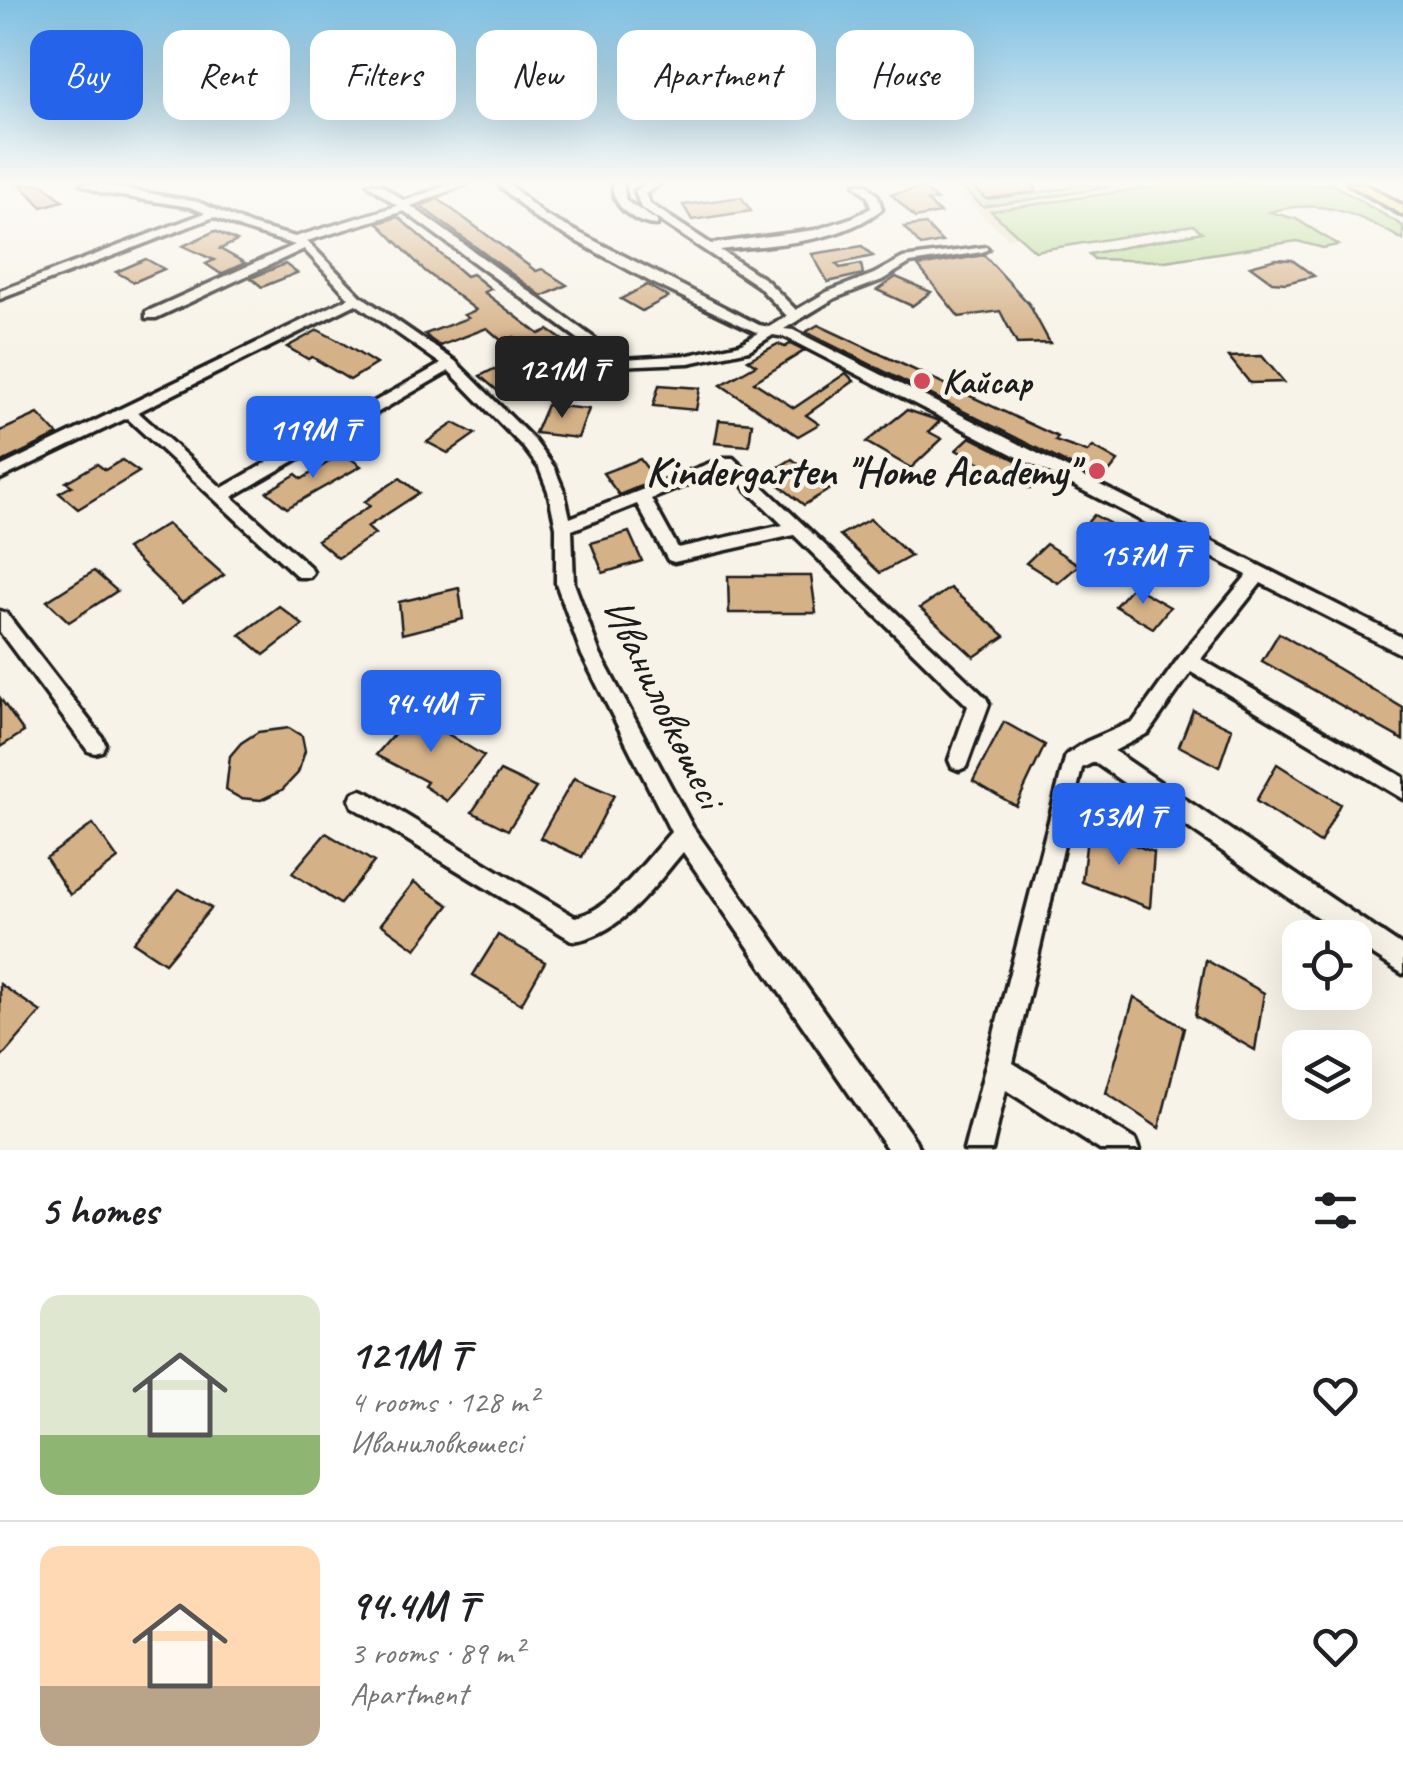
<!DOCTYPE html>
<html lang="en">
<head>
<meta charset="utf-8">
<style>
  :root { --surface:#fff; --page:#f2f2f2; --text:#202124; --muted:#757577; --line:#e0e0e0; --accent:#2563eb }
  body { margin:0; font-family:Caveat,sans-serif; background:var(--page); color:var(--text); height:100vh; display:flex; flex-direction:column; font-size:38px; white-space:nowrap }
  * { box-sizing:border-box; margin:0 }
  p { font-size:32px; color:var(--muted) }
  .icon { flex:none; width:55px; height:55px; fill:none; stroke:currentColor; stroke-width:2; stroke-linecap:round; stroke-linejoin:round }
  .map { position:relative; height:1150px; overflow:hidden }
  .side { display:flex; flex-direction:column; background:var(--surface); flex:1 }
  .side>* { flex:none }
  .banner { position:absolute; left:30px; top:30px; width:1345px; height:90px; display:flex; gap:20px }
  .buttons { position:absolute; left:1282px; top:920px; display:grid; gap:20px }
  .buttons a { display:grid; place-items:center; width:90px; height:90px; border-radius:20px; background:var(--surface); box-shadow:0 10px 40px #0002; font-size:50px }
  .price { position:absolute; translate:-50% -85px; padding:0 22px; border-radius:10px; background:var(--accent); color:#fff; font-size:32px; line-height:65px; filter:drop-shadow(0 2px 5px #0008) }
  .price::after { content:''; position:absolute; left:50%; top:60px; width:30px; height:22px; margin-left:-15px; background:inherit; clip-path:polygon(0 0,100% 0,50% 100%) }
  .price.active { background:#222; color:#fff }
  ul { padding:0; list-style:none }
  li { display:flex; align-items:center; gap:30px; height:250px; padding:0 40px }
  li+li { border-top:2px solid var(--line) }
  li span { display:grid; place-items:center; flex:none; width:280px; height:200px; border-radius:20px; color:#555 }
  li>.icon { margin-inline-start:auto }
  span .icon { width:120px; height:120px; fill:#fffc; stroke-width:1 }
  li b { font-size:42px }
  h2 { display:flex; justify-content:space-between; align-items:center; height:120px; padding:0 40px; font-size:42px }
  .chip { padding:0 35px; border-radius:20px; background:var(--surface); box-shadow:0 10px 40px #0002; font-size:35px; line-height:90px }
  .chip.active { background:var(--accent); color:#fff }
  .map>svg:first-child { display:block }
  .built { fill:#eddfcb }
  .green { fill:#b7d993; stroke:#6a7a58; stroke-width:2.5 }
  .building { fill:#d5b187; stroke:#1c1c1c; stroke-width:2.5 }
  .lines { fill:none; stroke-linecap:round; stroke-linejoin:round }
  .minor-casing { stroke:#1c1c1c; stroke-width:7 }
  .major-casing { stroke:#1c1c1c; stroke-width:8 }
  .minor { fill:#f7f3e8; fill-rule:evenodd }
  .major { fill:#f8e281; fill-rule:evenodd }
  .poi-dot { fill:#d1495b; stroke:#f7f3e8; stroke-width:4 }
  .labels { text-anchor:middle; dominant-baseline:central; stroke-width:9; stroke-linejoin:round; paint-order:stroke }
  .far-poi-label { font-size:35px; font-weight:bold; fill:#1c1c1c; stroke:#f7f3e8; text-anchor:start }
  .poi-label { font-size:42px; font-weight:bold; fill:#1c1c1c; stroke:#f7f3e8; text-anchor:end }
  .street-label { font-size:42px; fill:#1c1c1c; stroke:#f7f3e8 }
</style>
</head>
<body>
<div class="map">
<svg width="1403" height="1150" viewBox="0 0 1403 1150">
  <rect width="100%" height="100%" fill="#f7f3e8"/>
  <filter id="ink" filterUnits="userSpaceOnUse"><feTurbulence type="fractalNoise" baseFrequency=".01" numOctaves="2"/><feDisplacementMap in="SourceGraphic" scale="20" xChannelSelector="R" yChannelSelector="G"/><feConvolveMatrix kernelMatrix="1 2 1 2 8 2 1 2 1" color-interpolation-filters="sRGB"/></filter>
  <g filter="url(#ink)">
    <polygon class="built" points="947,184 1332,184 1339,188 1008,238"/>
    <g class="green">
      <polygon points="958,184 993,184 974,187 987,199 1070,188 1073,184 1111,187 983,207"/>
      <path d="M1171,184H1332L1403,226V240C1359,214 1320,197 1270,212L1296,219L1338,245L1323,248L1297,241L1165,261L1094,259L1089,254L1202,232L1193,225L1035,251L991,211Z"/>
    </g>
    <g class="building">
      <polygon points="20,184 43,184 63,201 42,207"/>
      <polygon points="993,184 1035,184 1036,192 986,199 973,187"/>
      <polygon points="924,188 937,200 927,201 940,213 915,218 891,194"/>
      <polygon points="741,197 751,211 692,220 683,205"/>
      <polygon points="438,199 536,271 542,269 567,285 543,296 539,294 420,206"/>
      <polygon points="398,217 466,276 472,274 491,289 484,292 539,334 548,330 587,357 560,372 552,366 499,392 480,376 494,369 501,375 539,356 514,337 503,342 487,328 440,346 430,339 425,334 468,318 464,315 476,310 425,271 378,223"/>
      <polygon points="925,224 942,242 921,246 904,227"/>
      <polygon points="215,231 237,241 220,249 245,263 221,274 206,264 214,260 183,246"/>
      <polygon points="862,246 873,256 836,264 840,268 861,264 863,274 828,282 812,254"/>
      <polygon points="984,255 1029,304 1050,343 1017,344 1000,311 959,317 918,266"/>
      <polygon points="146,259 164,269 134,282 116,272"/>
      <polygon points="1276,259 1292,260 1314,276 1286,283 1272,282 1250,266"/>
      <polygon points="285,264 297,273 262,287 251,278"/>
      <polygon points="896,277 931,292 912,306 877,290"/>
      <polygon points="647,285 668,297 642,311 621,299"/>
      <polygon points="818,325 1058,437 1055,441 1087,452 1093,447 1118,461 1102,481 806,332"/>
      <polygon points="318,330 339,341 376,364 350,380 312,357 308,359 287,347"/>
      <polygon points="778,344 785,347 790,344 804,351 754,382 794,408 846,373 854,381 806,415 819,424 798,436 721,385 756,365 748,360"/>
      <polygon points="1262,356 1284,382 1250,383 1229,357"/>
      <polygon points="659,385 700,388 696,410 653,406"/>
      <polygon points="547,405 589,409 578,438 535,433"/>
      <polygon points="907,410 940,421 929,432 942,439 911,468 866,442"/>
      <polygon points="38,414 58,435 0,463 0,431"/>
      <polygon points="719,420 752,423 749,446 715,443"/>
      <polygon points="454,423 475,434 448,453 427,442"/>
      <polygon points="970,437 1044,474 1030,489 956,450"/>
      <polygon points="343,453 361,466 287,508 267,492 296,474 302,479"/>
      <polygon points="640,459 656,480 619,495 603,473"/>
      <polygon points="792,459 830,489 804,505 766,475"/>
      <polygon points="122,460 139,472 78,509 59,493 72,486 66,482 97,464 105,470"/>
      <polygon points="400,478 419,493 367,527 375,534 338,558 317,540 370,506 364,502"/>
      <polygon points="1094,515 1129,534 1114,551 1078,533"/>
      <polygon points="870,519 911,556 880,573 840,535"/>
      <polygon points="167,524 224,575 182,603 126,549"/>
      <polygon points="629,532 642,561 603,573 591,543"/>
      <polygon points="1046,544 1079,565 1058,583 1026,563"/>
      <polygon points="94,571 117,591 69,622 47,601"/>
      <polygon points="728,576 811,576 816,613 729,613"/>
      <polygon points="1133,586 1170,607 1153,628 1115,606"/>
      <polygon points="459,588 463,619 402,634 399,602"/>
      <polygon points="950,588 1005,636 974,657 920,608"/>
      <polygon points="279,606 303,625 264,655 240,635"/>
      <polygon points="1279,633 1403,708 1403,740 1262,661"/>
      <polygon points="0,698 24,732 0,747"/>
      <polygon points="415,710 445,725 441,730 484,756 447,801 424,786 427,782 376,755"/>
      <polygon points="1193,710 1232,729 1219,767 1179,746"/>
      <polygon points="1004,722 1045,745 1016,806 973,781"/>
      <polygon points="289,728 302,736 305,751 298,773 282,790 261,800 240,798 226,790 230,756 241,743 258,732"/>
      <polygon points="1277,764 1340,804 1320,843 1256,801"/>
      <polygon points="500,771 536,788 508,830 472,812"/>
      <polygon points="574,778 614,795 582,857 540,838"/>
      <polygon points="93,824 118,859 70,895 46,858"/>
      <polygon points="1088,828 1154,852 1150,908 1082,882"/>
      <polygon points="326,833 374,862 340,904 292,873"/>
      <polygon points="414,882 449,905 416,949 381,924"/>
      <polygon points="179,889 211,908 165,963 133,942"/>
      <polygon points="498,935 545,962 521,1004 473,975"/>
      <polygon points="1206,960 1264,993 1255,1050 1195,1016"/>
      <polygon points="0,984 41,1012 0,1059"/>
      <polygon points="1134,997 1184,1028 1159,1128 1106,1093"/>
    </g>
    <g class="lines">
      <defs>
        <g id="minor">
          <path d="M81,184H96L198,202L251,225L295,237L397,206L368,184H380L404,201L451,184H466L411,206L623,359L689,355L740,344L758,333L651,282L536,219L498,184H509L544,215L759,325L769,327L787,316L758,286L641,208L635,191L647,184H660L645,194L650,204L711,244L815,230L854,217L871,208L868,197L855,184H866L878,196L882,209C838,244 773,244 720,250L766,280L796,310L827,292L874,274L903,258L986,247L988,249L982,252L910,263L882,280L835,298L784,329L793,330L1403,638V655L1261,583L1201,659L1403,777V799L1191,672L1148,733L1114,751L1403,947V974L1355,943V938H1347L1094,762L1082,768L1013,1063L1135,1140L1139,1150H1100L1006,1090L992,1150H964L1066,755L1086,742L1134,721L1181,655L1247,575L785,337L773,335L749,350L689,363L615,366L404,211L307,241L361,296L455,361L534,440L554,467L564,491L570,518L723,458H733L986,698L989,704L966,767L959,770L952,767L949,760L968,706L794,535L674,562L668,560L637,504L572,530L574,583L600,654L692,826L915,1140L919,1150H888L683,852C654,886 621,935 573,941L353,807L350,800L353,793L361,790L369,793L575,917C610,912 648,857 671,832L582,655L556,583V527L548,491L539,468L524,448L449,371L232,497L310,567L313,572L310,577H298L127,418L0,479V467L349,298L304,249L156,318H146V312L295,245L243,229L214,217L0,299V291L205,213L191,207L102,193ZM356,304L441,364L222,488L138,412ZM726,469L783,525L678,548L651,499Z"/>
          <path d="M613,184H623L626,201L657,221V225C636,225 611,206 613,184Z"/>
          <polygon points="0,611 6,613 102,737 105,744 102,751 95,753 88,751 0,632"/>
        </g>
        <polygon id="major" points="1349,184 1364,184 1403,206 1403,215"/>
      </defs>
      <use href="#minor" class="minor-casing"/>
      <use href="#major" class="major-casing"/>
      <use href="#minor" class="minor"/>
      <use href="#major" class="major"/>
    </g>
  </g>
  <linearGradient id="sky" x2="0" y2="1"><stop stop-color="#7fc0e3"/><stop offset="0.53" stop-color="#fbfaf5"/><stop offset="1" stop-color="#fbfaf5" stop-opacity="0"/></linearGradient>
  <rect width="1403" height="345" fill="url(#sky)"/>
  <g class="poi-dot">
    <circle cx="922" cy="381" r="10"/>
    <circle cx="1097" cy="471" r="10"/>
  </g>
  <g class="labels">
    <g class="far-poi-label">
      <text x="942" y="381">Кайсар</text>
    </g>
    <g class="poi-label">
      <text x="1077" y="471">Kindergarten "Home Academy"</text>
    </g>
    <g class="street-label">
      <text transform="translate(664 703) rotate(64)">Иваниловкөшесі</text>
    </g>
  </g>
</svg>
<div class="buttons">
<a><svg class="icon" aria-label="locate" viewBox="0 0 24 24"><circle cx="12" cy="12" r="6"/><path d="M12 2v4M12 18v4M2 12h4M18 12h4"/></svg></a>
<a><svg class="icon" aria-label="layers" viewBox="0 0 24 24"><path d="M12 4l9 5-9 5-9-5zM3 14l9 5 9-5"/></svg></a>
</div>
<b class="price active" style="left:562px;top:421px">121M ₸</b>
<b class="price" style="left:313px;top:481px">119M ₸</b>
<b class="price" style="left:1143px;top:607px">157M ₸</b>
<b class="price" style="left:431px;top:755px">94.4M ₸</b>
<b class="price" style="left:1119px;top:868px">153M ₸</b>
<div class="banner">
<a class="chip active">Buy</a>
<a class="chip">Rent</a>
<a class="chip">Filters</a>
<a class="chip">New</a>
<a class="chip">Apartment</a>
<a class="chip">House</a>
</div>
</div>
<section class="side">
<h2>5 homes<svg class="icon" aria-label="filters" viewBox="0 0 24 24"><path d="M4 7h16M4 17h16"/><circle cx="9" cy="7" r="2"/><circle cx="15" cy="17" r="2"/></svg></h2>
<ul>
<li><span style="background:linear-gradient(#dfe7d0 70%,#8fb573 0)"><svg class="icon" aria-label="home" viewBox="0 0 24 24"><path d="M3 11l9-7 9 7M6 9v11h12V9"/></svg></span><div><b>121M ₸</b><p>4 rooms · 128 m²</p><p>Иваниловкөшесі</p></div><svg class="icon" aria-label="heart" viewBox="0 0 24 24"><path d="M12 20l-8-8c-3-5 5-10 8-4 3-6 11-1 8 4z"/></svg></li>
<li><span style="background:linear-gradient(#ffd9b3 70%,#b9a48a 0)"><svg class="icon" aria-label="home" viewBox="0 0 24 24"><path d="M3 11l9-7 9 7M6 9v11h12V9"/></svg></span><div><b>94.4M ₸</b><p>3 rooms · 89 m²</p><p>Apartment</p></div><svg class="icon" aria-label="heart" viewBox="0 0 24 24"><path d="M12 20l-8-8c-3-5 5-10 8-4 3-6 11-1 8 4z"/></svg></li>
</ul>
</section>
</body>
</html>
